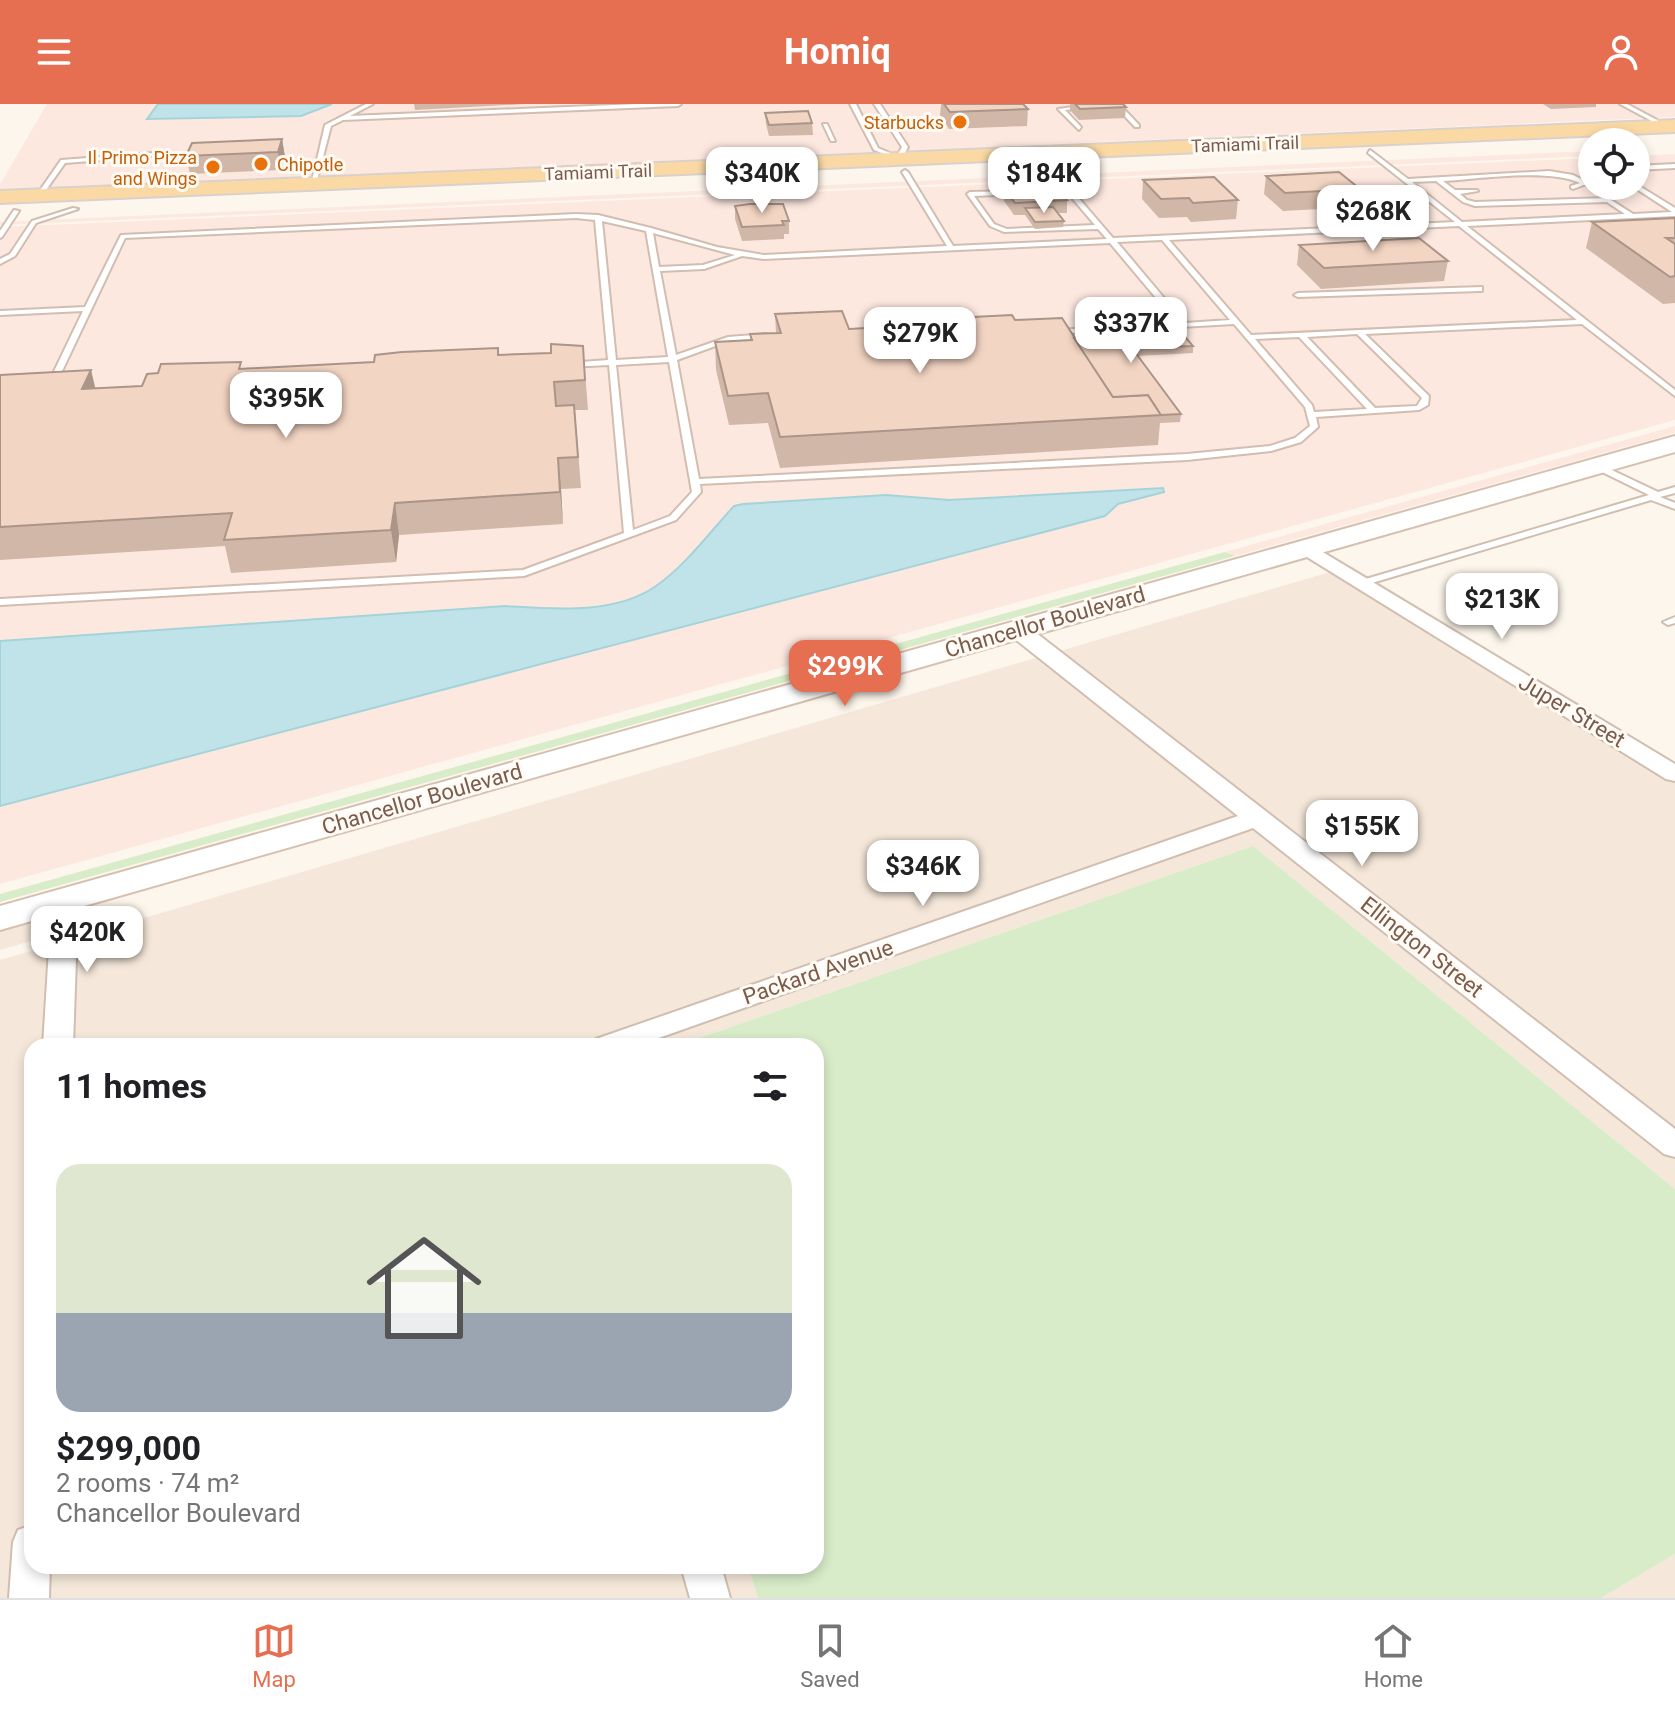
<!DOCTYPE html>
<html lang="en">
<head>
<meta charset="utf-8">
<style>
  :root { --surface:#fff; --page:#f6f6f6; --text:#202124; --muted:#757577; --line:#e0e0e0; --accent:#e76f51 }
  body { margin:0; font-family:Roboto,sans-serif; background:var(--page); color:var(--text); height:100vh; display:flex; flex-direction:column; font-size:30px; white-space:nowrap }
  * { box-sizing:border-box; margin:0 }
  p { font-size:26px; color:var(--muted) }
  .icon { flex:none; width:44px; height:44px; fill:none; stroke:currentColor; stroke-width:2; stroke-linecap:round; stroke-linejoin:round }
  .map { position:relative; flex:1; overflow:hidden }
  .side { position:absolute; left:24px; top:934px; width:800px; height:536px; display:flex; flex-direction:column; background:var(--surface); border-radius:24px; box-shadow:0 4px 12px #0003 }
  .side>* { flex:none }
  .fabs { position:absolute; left:1578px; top:24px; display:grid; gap:16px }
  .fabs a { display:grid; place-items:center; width:72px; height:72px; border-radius:50%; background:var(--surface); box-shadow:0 4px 12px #0003; font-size:40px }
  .price { position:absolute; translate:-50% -68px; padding:0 18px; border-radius:16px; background:#fff; color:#222; font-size:26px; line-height:52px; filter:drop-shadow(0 2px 4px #0008) }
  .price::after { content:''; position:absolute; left:50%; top:48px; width:24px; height:18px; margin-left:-12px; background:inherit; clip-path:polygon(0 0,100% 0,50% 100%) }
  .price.current { background:var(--accent); color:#fff }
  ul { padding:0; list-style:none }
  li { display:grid; align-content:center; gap:16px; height:424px; padding:0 32px }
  li span { display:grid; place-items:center; height:248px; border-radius:24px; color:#555 }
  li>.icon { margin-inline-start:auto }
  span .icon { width:144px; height:144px; fill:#fffc; stroke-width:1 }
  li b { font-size:34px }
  h2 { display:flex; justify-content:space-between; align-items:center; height:96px; padding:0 32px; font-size:34px }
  header { display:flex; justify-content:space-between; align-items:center; height:104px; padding:0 32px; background:var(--accent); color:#fff; font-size:36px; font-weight:700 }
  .tabs { display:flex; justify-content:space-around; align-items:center; height:112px; border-top:2px solid var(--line); background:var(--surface); font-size:22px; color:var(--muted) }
  .tabs a { display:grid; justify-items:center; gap:4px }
  .tabs .current { color:var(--accent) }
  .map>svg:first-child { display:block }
  .residential { fill:#f5e8da }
  .commercial { fill:#fde8e0 }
  .green { fill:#d8ecc9 }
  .water { fill:#bfe3e8; stroke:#a5d3da; stroke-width:2 }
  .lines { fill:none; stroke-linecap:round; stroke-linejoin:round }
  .lane-casing { stroke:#d1beb0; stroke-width:4 }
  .street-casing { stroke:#d1beb0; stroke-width:4 }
  .secondary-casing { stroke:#d6c0b0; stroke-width:4 }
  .primary-casing { stroke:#dad1cd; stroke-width:4 }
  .lane { fill:#fff; fill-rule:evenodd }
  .street { fill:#fff; fill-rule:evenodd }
  .secondary { fill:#fff; fill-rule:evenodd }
  .primary { fill:#fbd9a5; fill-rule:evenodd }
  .wall { fill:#d1b7a8 }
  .shaded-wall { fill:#aa9588 }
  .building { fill:#f3d5c3; stroke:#aa9588; stroke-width:2 }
  .food-dot { fill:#e8710a; stroke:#fffaf3; stroke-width:3 }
  .labels { text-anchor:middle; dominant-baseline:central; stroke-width:6; stroke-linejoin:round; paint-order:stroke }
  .far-food-label { font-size:18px; fill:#c56008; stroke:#fffaf3; text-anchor:end }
  .far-street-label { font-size:18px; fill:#7a5c4d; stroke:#fffaf3 }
  .street-label { font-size:22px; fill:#7a5c4d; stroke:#fffaf3 }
</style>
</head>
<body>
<header><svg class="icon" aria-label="menu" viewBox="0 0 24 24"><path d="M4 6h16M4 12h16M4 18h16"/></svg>Homiq<svg class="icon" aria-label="person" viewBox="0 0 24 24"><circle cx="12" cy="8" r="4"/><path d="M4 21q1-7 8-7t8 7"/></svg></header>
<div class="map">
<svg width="1675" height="1494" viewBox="0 0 1675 1494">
  <rect width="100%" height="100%" fill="#fdf6ec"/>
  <g class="residential">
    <polygon points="1351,462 1675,658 1675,1085 1253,742 676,942 32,942 32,1462 748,1462 758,1494 0,1494 0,856"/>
    <polygon points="46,812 45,833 0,846 0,825"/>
    <polygon points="1675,1450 1675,1494 1601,1494"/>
  </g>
  <g class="commercial">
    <polygon points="47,0 158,0 148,15 301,12 332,0 1675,0 1675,13 0,86 0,80"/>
    <polygon points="1592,47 1592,52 0,121 0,118"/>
    <polygon points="1675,50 1675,316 0,780 0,123 1592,54 1592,82 1636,82 1636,52"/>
    <polygon points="1675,322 1675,329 1235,452 1225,448"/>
  </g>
  <g class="green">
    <polygon points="1225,448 1235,452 0,798 0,790"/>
    <polygon points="1253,742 1675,1085 1675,1450 1601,1494 758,1494 748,1462 816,1462 816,942 676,942"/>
  </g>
  <g class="water">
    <polygon points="158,0 332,0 301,12 147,15"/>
    <path d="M1163,384L1164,388L1118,400L1105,412L0,702V537L505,502C552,505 615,511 656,482C686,461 709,429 734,402L743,400L886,391L949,396Z"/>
  </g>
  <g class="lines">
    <defs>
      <g id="lane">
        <polygon points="366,0 373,0 350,12 638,0 681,0 678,2 343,16 331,22 316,80 311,81 325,21"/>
        <polygon points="850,0 856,0 878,44 897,52 902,43 874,0 880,0 908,43 901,56 874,46"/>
        <polygon points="1620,0 1627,0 1668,22 1663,23"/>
        <polygon points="1088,1 1086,4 1065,6 1081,23 1079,26 1058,5"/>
        <polygon points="1110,1 1121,2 1139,21 1139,23 1135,23 1117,4 1110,3"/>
        <polygon points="823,20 827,20 835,37 831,37"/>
        <path d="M1370,46L1408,75L1549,67L1573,71L1589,79L1573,85L1571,84V82L1580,79C1549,64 1479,75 1443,77L1455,86H1477L1478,87L1460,90L1467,96L1475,98L1608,94L1633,110L1672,108L1632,82H1636V80L1675,104V112L1467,122L1675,286V292L1582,220L1365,230L1429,292L1428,301L1419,306L1316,313L1318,323L1301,338L1271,347L1187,356L700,380L701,388L676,416L524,472L0,501V495L523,466L624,429L609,261L568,263L564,261L568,259L608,256L595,116L576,114L125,134L55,282L48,284L47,282L83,207L0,211V207L85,203L121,131L576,110L598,111L651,124L717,143L764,151L947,142L902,68L905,66L908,68L953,142L1107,135L1098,125L1004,128L990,122L967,90L970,88L1020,87L1021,88L1018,90L974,92L994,120L1007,125L1095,121L1066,87H1043V85L1045,84H1070L1113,134L1455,118L1368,49ZM1436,77L1463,98L1475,102L1607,98L1625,110L1462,118L1412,78ZM602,117L646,127L668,253L616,256ZM1459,122L1577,216L1251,231L1169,136ZM653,129L735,151L703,161L659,163ZM1162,136L1230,216L1185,219L1117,138ZM1110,139L1177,219L1056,226L1052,228L1053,230L1234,220L1305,303L1310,322L1295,334L1270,342L1187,350L699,375L677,256L729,237L766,234L770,232L766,230L728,233L676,251L660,167L704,165L742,152L764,155ZM1357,230L1422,294L1417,302L1375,304L1307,233ZM1299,233L1367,305L1314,308L1312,301L1255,235ZM669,258L692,388L670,412L633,426L616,261Z"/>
        <polygon points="153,49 155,52 65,59 41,93 36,92 61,56"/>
        <polygon points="1675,60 1675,64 1636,66 1636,62"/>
        <polygon points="73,104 78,105 36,119 15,152 0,160 0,155 10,150 32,117"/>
        <polygon points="14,106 19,107 2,133 0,134 0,127"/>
        <polygon points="1482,183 1482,187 1479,187 1298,193 1294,191 1298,189"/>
        <polygon points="1597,359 1658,388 1675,383 1675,389 1660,393 1675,399 1675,405 1651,396 1365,481 1362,482 1357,479 1359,477 1649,391 1594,364 1593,362"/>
        <polygon points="1675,513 1675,519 1668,521 1663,518"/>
      </g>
      <g id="street">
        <polygon points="1306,438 1675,660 1675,677 1666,675 1299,448 1296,444 1299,440"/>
        <polygon points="1018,519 1026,521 1675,1025 1675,1053 1664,1050 1253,724 636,942 591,942 596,935 1238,712 1010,531 1007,526 1010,521"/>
        <polygon points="65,788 75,790 78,796 73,942 43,942 52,796 55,790"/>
        <polygon points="32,1421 32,1462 50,1462 49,1494 9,1494 13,1438 18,1426"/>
        <polygon points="681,1462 721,1462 730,1494 690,1494"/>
      </g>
      <polygon id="secondary" points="1675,332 1675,348 0,826 0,802"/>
      <polygon id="primary" points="1675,16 1675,28 0,99 0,87"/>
    </defs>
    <use href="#lane" class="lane-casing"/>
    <use href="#street" class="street-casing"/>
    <use href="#secondary" class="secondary-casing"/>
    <use href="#primary" class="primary-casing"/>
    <use href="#lane" class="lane"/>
    <use href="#street" class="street"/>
    <use href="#secondary" class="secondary"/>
    <use href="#primary" class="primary"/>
  </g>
  <g class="wall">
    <polygon points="414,0 526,0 415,6"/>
    <polygon points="941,0 1023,0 1028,5 1027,22 949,25 940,11"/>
    <polygon points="1070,0 1123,0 1126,3 1125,14 1079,16 1070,6"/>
    <polygon points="1543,0 1596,0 1596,3 1551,5"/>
    <polygon points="765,9 812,19 813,31 769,32 766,20"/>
    <polygon points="282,35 285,53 281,66 190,70 186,52"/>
    <polygon points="1266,72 1360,85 1357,103 1283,107 1264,90"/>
    <polygon points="1143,76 1238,96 1236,115 1191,118 1187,113 1159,114 1142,95"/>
    <polygon points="1004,84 1067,96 1067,109 1058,109 1064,117 1063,123 1035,125 1025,111 1014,111 1004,97"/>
    <polygon points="735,102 789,117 789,130 784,130 784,135 742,137 735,115"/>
    <polygon points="1675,114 1675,199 1663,200 1586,144 1592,118"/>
    <polygon points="1299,141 1448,157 1444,177 1321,185 1297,161"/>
    <polygon points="775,210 849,225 934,221 934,215 1015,216 1074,234 1193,242 1193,249 1137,252 1181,310 1180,318 1160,319 1158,341 780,364 768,319 729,321 716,266 715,238 750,236 750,230 776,229"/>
    <polygon points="583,242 588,306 575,306 581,384 561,385 563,420 399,431 396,458 231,469 225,442 0,456 0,271 95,284 142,282 243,265 551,249"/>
  </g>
  <g class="shaded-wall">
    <polygon points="282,35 285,53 281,66 278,48"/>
    <polygon points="91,266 98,295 82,285"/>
    <polygon points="558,354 561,385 563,420 560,388"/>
    <polygon points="395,399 399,431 396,458 391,426"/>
  </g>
  <g class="building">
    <polygon points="944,0 1023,0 1028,5 950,8"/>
    <polygon points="1075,0 1123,0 1126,3 1080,5"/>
    <polygon points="808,7 812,19 769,21 765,9"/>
    <polygon points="282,35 278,48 186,52 192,39"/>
    <polygon points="1339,68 1360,85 1285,89 1266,72"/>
    <polygon points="1214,73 1238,96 1193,99 1189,94 1161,95 1143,76"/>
    <polygon points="1055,82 1067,96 1015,99 1004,84"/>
    <polygon points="750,100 783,100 789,117 782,117 784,121 742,123 735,102"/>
    <polygon points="1053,103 1064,117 1035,118 1025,104"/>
    <polygon points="1675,114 1675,134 1666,134 1675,140 1675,172 1670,173 1592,118"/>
    <polygon points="1419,134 1448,157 1324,164 1299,141"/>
    <polygon points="842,207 849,225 937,220 934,215 1012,211 1015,216 1062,214 1113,293 1148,291 1161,311 780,333 768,289 728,292 715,238 752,236 750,230 781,229 775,210"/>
    <polygon points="1181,228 1193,242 1132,244 1181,310 1161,311 1148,291 1113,293 1074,234"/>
    <polygon points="551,240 583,242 585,276 554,278 556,302 574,301 578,353 558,354 560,388 395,399 391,426 224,436 232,409 0,423 0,271 91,266 82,285 142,282 147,270 158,269 161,260 241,258 239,265 374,258 375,251 402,248 498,244 498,251 551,249"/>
  </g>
  <g class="food-dot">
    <circle cx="960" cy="18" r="8"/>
    <circle cx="261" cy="60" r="8"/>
    <circle cx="213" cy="63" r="8"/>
  </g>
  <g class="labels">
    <g class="far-food-label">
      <text x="944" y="18">Starbucks</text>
      <text x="197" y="53">Il Primo Pizza<tspan x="197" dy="21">and Wings</tspan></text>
      <text x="277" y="60" text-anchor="start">Chipotle</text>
    </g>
    <g class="far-street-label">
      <text transform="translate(1245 40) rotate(-2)">Tamiami Trail</text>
      <text transform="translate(598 68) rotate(-2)">Tamiami Trail</text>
    </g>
    <g class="street-label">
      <text transform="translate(1045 518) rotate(-16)">Chancellor Boulevard</text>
      <text transform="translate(1572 607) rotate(31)">Juper Street</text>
      <text transform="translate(422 695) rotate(-16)">Chancellor Boulevard</text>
      <text transform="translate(1422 843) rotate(38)">Ellington Street</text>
      <text transform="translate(818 868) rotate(-19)">Packard Avenue</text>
    </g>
  </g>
</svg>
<div class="fabs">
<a><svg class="icon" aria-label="locate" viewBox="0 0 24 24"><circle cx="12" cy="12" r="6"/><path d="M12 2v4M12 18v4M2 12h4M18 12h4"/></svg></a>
</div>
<b class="price" style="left:762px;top:111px">$340K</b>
<b class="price" style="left:1044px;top:111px">$184K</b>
<b class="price" style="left:1373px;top:149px">$268K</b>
<b class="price" style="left:1131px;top:261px">$337K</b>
<b class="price" style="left:920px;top:271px">$279K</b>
<b class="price" style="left:286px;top:336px">$395K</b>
<b class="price" style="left:1502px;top:537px">$213K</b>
<b class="price current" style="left:845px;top:604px">$299K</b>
<b class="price" style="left:1362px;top:764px">$155K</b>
<b class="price" style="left:923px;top:804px">$346K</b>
<b class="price" style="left:87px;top:870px">$420K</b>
<section class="side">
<h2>11 homes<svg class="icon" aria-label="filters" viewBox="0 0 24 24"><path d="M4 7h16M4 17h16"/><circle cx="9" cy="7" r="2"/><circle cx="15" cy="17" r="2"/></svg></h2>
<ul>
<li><span style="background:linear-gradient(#dfe7d0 60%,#9aa5b1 0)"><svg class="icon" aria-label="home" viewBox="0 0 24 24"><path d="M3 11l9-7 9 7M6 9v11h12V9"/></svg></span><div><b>$299,000</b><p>2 rooms · 74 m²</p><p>Chancellor Boulevard</p></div></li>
</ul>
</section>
</div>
<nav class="tabs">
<a class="current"><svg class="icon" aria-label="map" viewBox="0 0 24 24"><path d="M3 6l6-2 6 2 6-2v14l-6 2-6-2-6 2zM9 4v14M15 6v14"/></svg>Map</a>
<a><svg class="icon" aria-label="saved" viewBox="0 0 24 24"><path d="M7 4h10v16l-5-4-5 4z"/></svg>Saved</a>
<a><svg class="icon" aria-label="home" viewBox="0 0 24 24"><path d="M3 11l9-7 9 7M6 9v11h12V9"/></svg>Home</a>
</nav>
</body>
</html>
